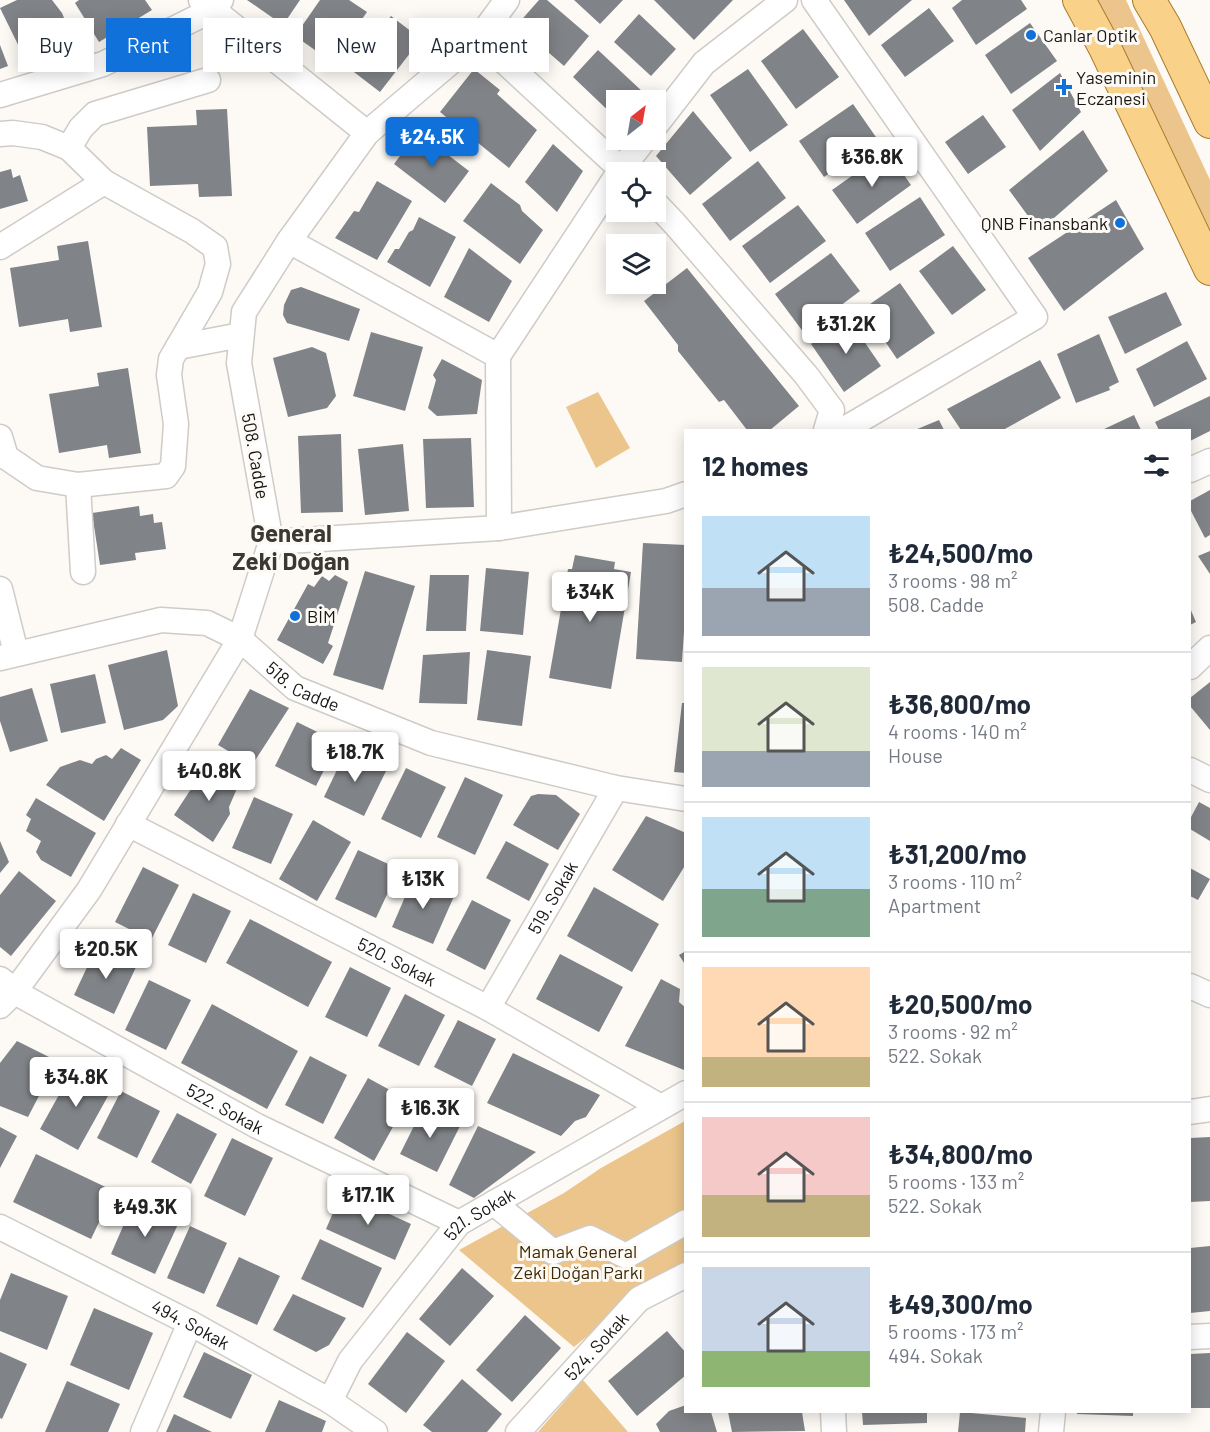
<!DOCTYPE html>
<html lang="en">
<head>
<meta charset="utf-8">
<style>
  :root { --surface:#fff; --page:#f6f6f7; --text:#1f2937; --muted:#747a83; --line:#e0e1e3; --accent:#0f71d9 }
  body { margin:0; font-family:Barlow,sans-serif; background:var(--page); color:var(--text); height:100vh; display:flex; flex-direction:column; font-size:22px; white-space:nowrap }
  * { box-sizing:border-box; margin:0 }
  p { font-size:20px; color:var(--muted) }
  .icon { flex:none; width:33px; height:33px; fill:none; stroke:currentColor; stroke-width:2; stroke-linecap:round; stroke-linejoin:round }
  .map { position:relative; flex:1; overflow:hidden }
  .details { position:absolute; left:684px; top:429px; width:507px; height:984px; display:flex; flex-direction:column; background:var(--surface); border-radius:0px; box-shadow:0 3px 15px #0003 }
  .details>* { flex:none }
  .top-card { position:absolute; left:18px; top:18px; width:570px; height:54px; display:flex; gap:12px }
  .needle { width:39px; rotate:31deg }
  .buttons { position:absolute; left:606px; top:90px; display:grid; gap:12px }
  .buttons a { display:grid; place-items:center; width:60px; height:60px; border-radius:0px; background:var(--surface); box-shadow:0 3px 15px #0003; font-size:30px }
  .price { position:absolute; translate:-50% -51px; padding:0 14px; border-radius:6px; background:#fff; color:#222; font-size:20px; line-height:39px; filter:drop-shadow(0 2px 3px #0008) }
  .price::after { content:''; position:absolute; left:50%; top:36px; width:18px; height:14px; margin-left:-9px; background:inherit; clip-path:polygon(0 0,100% 0,50% 100%) }
  .price.current { background:var(--accent); color:#fff }
  ul { padding:0; list-style:none }
  li { display:flex; align-items:center; gap:18px; height:150px; padding:0 18px }
  li+li { border-top:2px solid var(--line) }
  li span { display:grid; place-items:center; flex:none; width:168px; height:120px; border-radius:0px; color:#555 }
  li>.icon { margin-inline-start:auto }
  span .icon { width:72px; height:72px; fill:#fffc; stroke-width:1 }
  li b { font-size:26px }
  h2 { display:flex; justify-content:space-between; align-items:center; height:72px; padding:0 18px; font-size:26px }
  .tag { padding:0 21px; border-radius:0px; background:var(--surface); box-shadow:0 3px 15px #0003; font-size:21px; line-height:54px }
  .tag.current { background:var(--accent); color:#fff }
  .map>svg:first-child { display:block }
  .green { fill:#ebc58b }
  .building { fill:#808387 }
  .lines { fill:none; stroke-linecap:round; stroke-linejoin:round }
  .minor-casing { stroke:#cfcbc7; stroke-width:27 }
  .major-casing { stroke:#a97c2c; stroke-width:34 }
  .minor { stroke:#fff; stroke-width:24 }
  .major { stroke:#fad188; stroke-width:32 }
  .poi-dot { fill:#0f71d9; stroke:#fdfaf5; stroke-width:2 }
  .labels { text-anchor:middle; dominant-baseline:central; stroke-width:6; stroke-linejoin:round; paint-order:stroke }
  .poi-label { font-size:18px; fill:#181715; stroke:#fdfaf5; text-anchor:start }
  .street-label { font-size:18px; fill:#181715; stroke:#fdfaf5 }
  .park-label { font-size:18px; fill:#3e2a04; stroke:#fdfaf5 }
  .district-label { font-size:24px; font-weight:bold; fill:#3a3834; stroke:#fdfaf5 }
</style>
</head>
<body>
<div class="map">
<svg width="1210" height="1432" viewBox="0 0 1210 1432">
  <rect width="100%" height="100%" fill="#fdfaf5"/>
  <g class="green">
    <polygon points="1096,0 1126,0 1210,180 1210,237"/>
    <polygon points="598,392 630,448 596,468 566,407"/>
    <polygon points="685,1121 685,1265 622,1308 574,1347 459,1250 564,1193 601,1168"/>
    <polygon points="583,1380 628,1432 538,1432"/>
  </g>
  <g class="building">
    <polygon points="17,0 52,0 62,13 76,46 30,69 0,8"/>
    <polygon points="79,0 145,0 152,10 99,42 75,3"/>
    <polygon points="247,0 300,0 283,25"/>
    <polygon points="320,0 349,0 367,12 332,62 295,36"/>
    <polygon points="539,0 547,0 589,36 564,66 517,25"/>
    <polygon points="574,0 623,0 600,24"/>
    <polygon points="654,0 733,0 694,40"/>
    <polygon points="844,0 912,0 869,36"/>
    <polygon points="962,0 1021,0 1027,9 976,45 952,8"/>
    <polygon points="929,8 954,41 905,77 881,45"/>
    <polygon points="639,14 676,49 651,76 614,42"/>
    <polygon points="391,16 421,39 380,92 350,69"/>
    <polygon points="1030,23 1057,61 1011,94 985,55"/>
    <polygon points="803,29 839,77 796,109 761,61"/>
    <polygon points="0,45 8,66 0,69"/>
    <polygon points="598,50 644,93 636,100 616,100 616,118 573,77"/>
    <polygon points="474,69 500,90 497,94 537,130 509,168 440,112"/>
    <polygon points="748,69 788,125 750,152 710,95"/>
    <polygon points="1060,73 1081,112 1040,151 1012,110"/>
    <polygon points="853,104 878,140 824,177 799,141"/>
    <polygon points="227,109 232,196 199,197 198,184 150,186 147,127 197,125 196,110"/>
    <polygon points="693,111 732,158 690,195 656,156"/>
    <polygon points="983,115 1006,147 968,174 945,142"/>
    <polygon points="1083,130 1108,171 1039,231 1009,190"/>
    <polygon points="418,132 469,171 445,203 394,164"/>
    <polygon points="553,144 583,171 557,212 525,182"/>
    <polygon points="887,151 911,185 857,224 832,190"/>
    <polygon points="758,161 786,198 730,241 702,204"/>
    <polygon points="11,169 13,178 20,175 28,201 0,209 0,172"/>
    <polygon points="377,181 412,201 377,260 335,238 354,211 359,212"/>
    <polygon points="491,183 520,205 522,211 543,230 520,264 463,221"/>
    <polygon points="920,197 945,235 890,271 865,233"/>
    <polygon points="1116,200 1144,249 1064,311 1028,258"/>
    <polygon points="798,205 826,241 770,283 742,246"/>
    <polygon points="419,217 456,237 430,287 387,262 395,249 399,249 409,232 413,230"/>
    <polygon points="88,241 102,327 70,332 68,319 19,327 10,268 59,260 57,246"/>
    <polygon points="953,246 986,290 952,315 919,271"/>
    <polygon points="469,248 512,281 489,322 444,297"/>
    <polygon points="831,253 860,291 804,333 775,294"/>
    <polygon points="687,268 799,406 770,430 747,430 724,400 719,402 678,351 678,345 644,301"/>
    <polygon points="900,283 935,333 897,359 863,309"/>
    <polygon points="301,287 360,309 349,341 287,323 283,315 284,305 291,290"/>
    <polygon points="1166,292 1182,325 1125,354 1108,317"/>
    <polygon points="848,318 881,366 844,392 811,344"/>
    <polygon points="371,332 423,347 405,411 353,396"/>
    <polygon points="1099,334 1119,382 1109,387 1110,390 1076,403 1057,354"/>
    <polygon points="1187,341 1207,379 1154,407 1136,369"/>
    <polygon points="312,347 326,353 336,396 327,408 288,417 273,358"/>
    <polygon points="442,359 482,380 477,414 437,416 428,408 436,380 433,375"/>
    <polygon points="1040,360 1061,398 1003,430 961,430 947,409"/>
    <polygon points="128,368 141,453 109,458 107,445 59,453 49,394 99,386 97,373"/>
    <polygon points="1210,396 1210,431 1190,441 1190,430 1159,430 1155,422"/>
    <polygon points="1134,415 1141,430 1102,430"/>
    <polygon points="939,420 944,430 915,430"/>
    <polygon points="341,434 343,512 301,513 298,436"/>
    <polygon points="471,438 474,507 426,508 423,439"/>
    <polygon points="403,444 409,511 365,515 358,449"/>
    <polygon points="1210,490 1210,535 1205,538 1190,509 1190,501"/>
    <polygon points="139,506 140,516 153,514 154,523 162,522 166,549 135,553 136,560 100,565 92,513"/>
    <polygon points="643,543 686,545 686,601 682,662 636,659"/>
    <polygon points="1210,551 1210,574 1198,556"/>
    <polygon points="575,555 615,562 614,569 631,572 611,689 549,678 568,569 572,569"/>
    <polygon points="486,568 529,572 523,635 480,631"/>
    <polygon points="365,571 415,586 383,690 333,675"/>
    <polygon points="335,575 348,582 328,643 333,646 323,664 277,640 308,584 314,587 322,576 329,581"/>
    <polygon points="430,575 469,575 466,631 426,631"/>
    <polygon points="1190,608 1196,622 1190,625"/>
    <polygon points="167,650 178,706 163,720 124,730 108,665"/>
    <polygon points="487,650 531,656 522,726 477,720"/>
    <polygon points="470,652 467,704 419,703 423,655"/>
    <polygon points="95,674 106,723 61,733 50,684"/>
    <polygon points="1210,682 1210,730 1190,706 1190,698"/>
    <polygon points="32,688 48,741 10,752 0,721 0,697"/>
    <polygon points="250,689 289,708 252,765 218,745"/>
    <polygon points="682,703 686,703 686,773 674,772"/>
    <polygon points="297,722 338,742 316,786 275,766"/>
    <polygon points="121,748 141,760 104,821 46,785 60,767 80,760 92,764 96,759 106,755 112,759"/>
    <polygon points="347,749 387,769 364,816 324,797"/>
    <polygon points="211,764 241,779 229,807 230,814 213,842 174,815 189,792"/>
    <polygon points="406,768 446,787 421,838 381,819"/>
    <polygon points="465,777 503,795 475,855 437,837"/>
    <polygon points="538,794 556,795 580,814 558,850 513,825 531,796"/>
    <polygon points="254,797 293,814 271,864 232,848"/>
    <polygon points="36,798 96,833 71,877 41,860 36,852 41,841 26,831 31,819 26,815"/>
    <polygon points="1199,802 1210,808 1210,841 1190,829 1190,819"/>
    <polygon points="646,816 686,833 686,864 663,901 612,870"/>
    <polygon points="313,820 351,842 317,901 279,879"/>
    <polygon points="0,841 9,862 0,873"/>
    <polygon points="506,841 549,864 529,901 486,878"/>
    <polygon points="358,850 399,869 376,918 335,899"/>
    <polygon points="143,867 179,885 151,940 115,922"/>
    <polygon points="1190,868 1210,879 1198,900 1190,896"/>
    <polygon points="19,871 56,901 11,956 0,947 0,895"/>
    <polygon points="414,876 455,894 433,944 392,927"/>
    <polygon points="594,887 659,924 632,972 567,936"/>
    <polygon points="193,893 231,911 206,963 168,945"/>
    <polygon points="472,900 511,920 485,970 446,950"/>
    <polygon points="250,919 332,962 308,1007 226,963"/>
    <polygon points="97,946 137,965 114,1014 74,995"/>
    <polygon points="686,951 686,966 679,955"/>
    <polygon points="560,954 623,987 599,1032 536,999"/>
    <polygon points="350,967 391,988 367,1037 325,1017"/>
    <polygon points="661,979 680,989 679,1002 686,1008 686,1066 684,1070 625,1046"/>
    <polygon points="149,980 191,1000 166,1050 125,1030"/>
    <polygon points="405,994 445,1015 419,1066 378,1046"/>
    <polygon points="212,1004 298,1051 267,1109 181,1063"/>
    <polygon points="458,1020 496,1039 472,1086 434,1067"/>
    <polygon points="17,1041 57,1061 28,1117 0,1106 0,1063"/>
    <polygon points="513,1053 600,1095 586,1117 575,1121 561,1136 487,1103"/>
    <polygon points="310,1056 347,1075 323,1124 285,1105"/>
    <polygon points="75,1066 113,1087 78,1150 40,1129"/>
    <polygon points="368,1078 408,1100 374,1161 334,1138"/>
    <polygon points="121,1091 160,1111 137,1158 97,1138"/>
    <polygon points="424,1106 461,1124 437,1172 400,1154"/>
    <polygon points="177,1113 217,1134 191,1184 151,1162"/>
    <polygon points="478,1126 536,1152 474,1198 449,1185"/>
    <polygon points="0,1127 17,1136 0,1168"/>
    <polygon points="1210,1137 1210,1201 1190,1202 1190,1138"/>
    <polygon points="232,1138 273,1158 245,1216 204,1196"/>
    <polygon points="36,1154 114,1191 91,1239 13,1202"/>
    <polygon points="342,1192 411,1224 395,1260 326,1229"/>
    <polygon points="134,1201 179,1222 155,1274 111,1254"/>
    <polygon points="190,1226 227,1243 204,1294 167,1278"/>
    <polygon points="320,1239 382,1268 363,1308 301,1279"/>
    <polygon points="1210,1246 1210,1311 1190,1313 1190,1248"/>
    <polygon points="239,1257 280,1276 257,1325 216,1306"/>
    <polygon points="462,1268 494,1296 450,1346 419,1319"/>
    <polygon points="11,1273 68,1296 47,1350 0,1331 0,1300"/>
    <polygon points="293,1294 346,1318 329,1345 316,1352 273,1330"/>
    <polygon points="94,1308 153,1333 129,1390 70,1365"/>
    <polygon points="525,1315 561,1348 512,1402 476,1370"/>
    <polygon points="667,1331 686,1353 686,1375 637,1416 608,1381"/>
    <polygon points="407,1332 445,1361 406,1413 368,1384"/>
    <polygon points="0,1352 27,1364 2,1419 0,1418"/>
    <polygon points="204,1352 252,1375 231,1419 183,1397"/>
    <polygon points="1210,1353 1210,1408 1190,1408 1190,1354"/>
    <polygon points="462,1379 502,1414 487,1432 432,1432 423,1425"/>
    <polygon points="67,1381 120,1404 108,1432 45,1432"/>
    <polygon points="279,1400 326,1421 322,1432 265,1432"/>
    <polygon points="686,1405 686,1412 711,1412 717,1432 660,1432 656,1424 669,1411"/>
    <polygon points="728,1412 802,1412 805,1431 732,1432"/>
    <polygon points="862,1412 927,1412 927,1423 863,1425"/>
    <polygon points="960,1412 1026,1418 1025,1432 958,1432"/>
    <polygon points="1077,1412 1133,1412 1133,1416 1077,1414"/>
    <polygon points="174,1414 212,1432 166,1432"/>
  </g>
  <g class="lines">
    <defs>
      <g id="minor">
        <polyline points="201,0 367,133"/>
        <polyline points="814,0 1035,317 843,430"/>
        <polyline points="479,38 624,172"/>
        <polyline points="0,95 103,64 212,10 221,0"/>
        <polyline points="656,125 704,63 785,0"/>
        <polyline points="0,134 13,133 42,137 69,148 104,182 192,231 215,247 218,264 210,292 171,359 169,375 176,424 173,466 166,476 78,485 37,478 6,457 0,437"/>
        <polyline points="69,148 81,128 95,114 208,80"/>
        <polyline points="619,172 644,140"/>
        <polyline points="656,204 675,224 806,375 832,410 826,430"/>
        <polyline points="289,241 498,356"/>
        <polyline points="0,247 104,182"/>
        <polyline points="178,347 241,335"/>
        <polyline points="1190,470 1210,461"/>
        <polyline points="78,485 83,572"/>
        <polyline points="499,528 498,356 616,177"/>
        <polyline points="271,542 499,528 666,501 686,494"/>
        <polyline points="0,589 16,653"/>
        <path id="s1" d="M0,658L161,620L207,623L240,639L295,688L431,743L616,788L686,799"/>
        <polyline points="1190,667 1210,648"/>
        <polyline points="1190,770 1210,780"/>
        <path id="s2" d="M128,824L488,1008L661,1107"/>
        <path id="s3" d="M0,979L22,996L257,1126L459,1223"/>
        <polyline points="1190,986 1210,995"/>
        <polyline points="0,1006 15,991 89,890 240,639 271,542 239,363 244,312 289,241 367,133 479,38 507,0"/>
        <path id="s4" d="M488,1008L616,788"/>
        <polyline points="1190,1112 1210,1109"/>
        <polyline points="494,1203 553,1252 590,1238 626,1256 686,1222"/>
        <path id="s5" d="M0,1227L190,1323L330,1401L375,1432"/>
        <polyline points="1190,1337 1210,1336"/>
        <path id="s6" d="M330,1401L350,1361L459,1223L686,1093"/>
        <polyline points="833,1412 834,1432"/>
        <polyline points="143,1432 190,1323"/>
        <path id="s7" d="M518,1432L639,1299L686,1275"/>
        <polyline points="1051,1432 1053,1412"/>
      </g>
      <g id="major">
        <polyline points="1079,0 1105,48 1210,269"/>
        <polyline points="1149,0 1165,27 1210,122"/>
      </g>
    </defs>
    <use href="#minor" class="minor-casing"/>
    <use href="#major" class="major-casing"/>
    <use href="#minor" class="minor"/>
    <use href="#major" class="major"/>
  </g>
  <g class="poi-dot">
    <circle cx="1031" cy="35" r="6"/>
    <path d="M1061 78h6v6h6v6h-6v6h-6v-6h-6v-6h6z"/>
    <circle cx="1120" cy="223" r="6"/>
    <circle cx="295" cy="616" r="6"/>
  </g>
  <g class="labels">
    <g class="poi-label">
      <text x="1043" y="35">Canlar Optik</text>
      <text x="1076" y="77">Yaseminin<tspan x="1076" dy="21">Eczanesi</tspan></text>
      <text x="1108" y="223" text-anchor="end">QNB Finansbank</text>
      <text x="307" y="616">BİM</text>
    </g>
    <g class="street-label">
      <text transform="translate(256 456) rotate(80)">508. Cadde</text>
      <text stroke="none"><textPath href="#s1" startOffset="328">518. Cadde</textPath></text>
      <text stroke="none"><textPath href="#s4" startOffset="128">519. Sokak</textPath></text>
      <text stroke="none"><textPath href="#s2" startOffset="302">520. Sokak</textPath></text>
      <text stroke="none"><textPath href="#s3" startOffset="260">522. Sokak</textPath></text>
      <text stroke="none"><textPath href="#s6" startOffset="242">521. Sokak</textPath></text>
      <text stroke="none"><textPath href="#s5" startOffset="214">494. Sokak</textPath></text>
      <text stroke="none"><textPath href="#s7" startOffset="116">524. Sokak</textPath></text>
    </g>
    <g class="park-label">
      <text x="578" y="1251">Mamak General<tspan x="578" dy="21">Zeki Doğan Parkı</tspan></text>
    </g>
    <g class="district-label">
      <text x="291" y="532">General<tspan x="291" dy="28">Zeki Doğan</tspan></text>
    </g>
  </g>
</svg>
<div class="buttons">
<a><svg class="needle" viewBox="-14 -14 28 28"><path d="M0-13l5 13h-10z" fill="#e53935"/><path d="M0 13l5-13h-10z" fill="#747a83"/></svg></a>
<a><svg class="icon" aria-label="locate" viewBox="0 0 24 24"><circle cx="12" cy="12" r="6"/><path d="M12 2v4M12 18v4M2 12h4M18 12h4"/></svg></a>
<a><svg class="icon" aria-label="layers" viewBox="0 0 24 24"><path d="M12 4l9 5-9 5-9-5zM3 14l9 5 9-5"/></svg></a>
</div>
<b class="price current" style="left:432px;top:168px">₺24.5K</b>
<b class="price" style="left:872px;top:188px">₺36.8K</b>
<b class="price" style="left:846px;top:355px">₺31.2K</b>
<b class="price" style="left:590px;top:623px">₺34K</b>
<b class="price" style="left:355px;top:783px">₺18.7K</b>
<b class="price" style="left:209px;top:802px">₺40.8K</b>
<b class="price" style="left:423px;top:910px">₺13K</b>
<b class="price" style="left:106px;top:980px">₺20.5K</b>
<b class="price" style="left:76px;top:1108px">₺34.8K</b>
<b class="price" style="left:430px;top:1139px">₺16.3K</b>
<b class="price" style="left:368px;top:1226px">₺17.1K</b>
<b class="price" style="left:145px;top:1238px">₺49.3K</b>
<div class="top-card">
<a class="tag">Buy</a>
<a class="tag current">Rent</a>
<a class="tag">Filters</a>
<a class="tag">New</a>
<a class="tag">Apartment</a>
</div>
<section class="details">
<h2>12 homes<svg class="icon" aria-label="filters" viewBox="0 0 24 24"><path d="M4 7h16M4 17h16"/><circle cx="9" cy="7" r="2"/><circle cx="15" cy="17" r="2"/></svg></h2>
<ul>
<li><span style="background:linear-gradient(#bfe0f5 60%,#9aa5b1 0)"><svg class="icon" aria-label="home" viewBox="0 0 24 24"><path d="M3 11l9-7 9 7M6 9v11h12V9"/></svg></span><div><b>₺24,500/mo</b><p>3 rooms · 98 m²</p><p>508. Cadde</p></div></li>
<li><span style="background:linear-gradient(#dfe7d0 70%,#9aa5b1 0)"><svg class="icon" aria-label="home" viewBox="0 0 24 24"><path d="M3 11l9-7 9 7M6 9v11h12V9"/></svg></span><div><b>₺36,800/mo</b><p>4 rooms · 140 m²</p><p>House</p></div></li>
<li><span style="background:linear-gradient(#bfe0f5 60%,#7fa58c 0)"><svg class="icon" aria-label="home" viewBox="0 0 24 24"><path d="M3 11l9-7 9 7M6 9v11h12V9"/></svg></span><div><b>₺31,200/mo</b><p>3 rooms · 110 m²</p><p>Apartment</p></div></li>
<li><span style="background:linear-gradient(#ffd9b3 75%,#c2b280 0)"><svg class="icon" aria-label="home" viewBox="0 0 24 24"><path d="M3 11l9-7 9 7M6 9v11h12V9"/></svg></span><div><b>₺20,500/mo</b><p>3 rooms · 92 m²</p><p>522. Sokak</p></div></li>
<li><span style="background:linear-gradient(#f6c9c9 65%,#c2b280 0)"><svg class="icon" aria-label="home" viewBox="0 0 24 24"><path d="M3 11l9-7 9 7M6 9v11h12V9"/></svg></span><div><b>₺34,800/mo</b><p>5 rooms · 133 m²</p><p>522. Sokak</p></div></li>
<li><span style="background:linear-gradient(#c9d6e8 70%,#8fb573 0)"><svg class="icon" aria-label="home" viewBox="0 0 24 24"><path d="M3 11l9-7 9 7M6 9v11h12V9"/></svg></span><div><b>₺49,300/mo</b><p>5 rooms · 173 m²</p><p>494. Sokak</p></div></li>
</ul>
</section>
</div>
</body>
</html>
